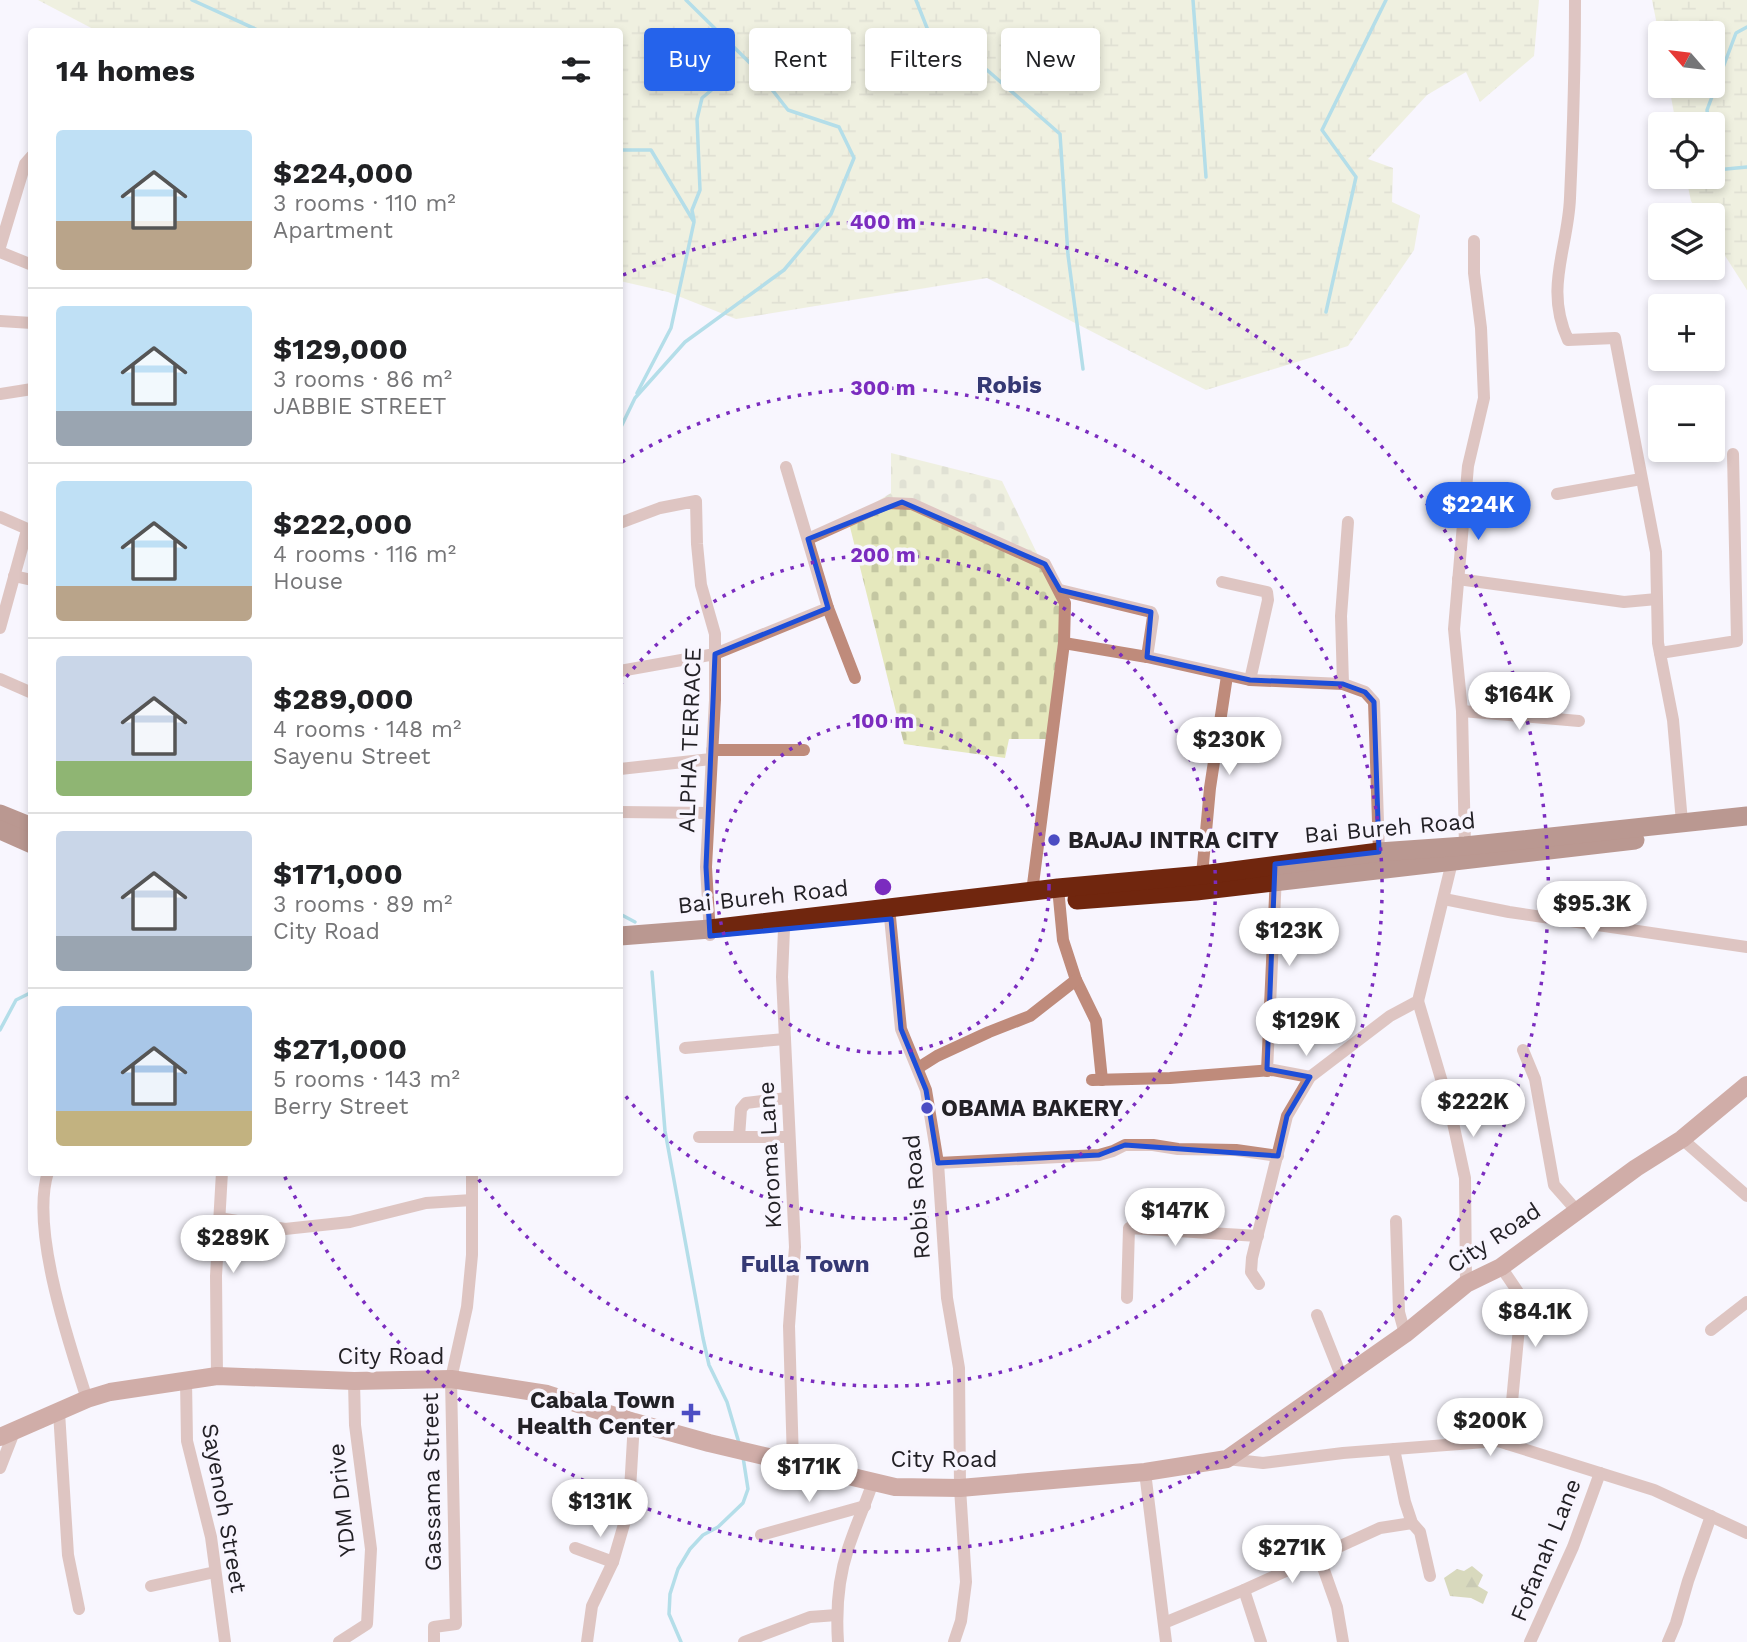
<!DOCTYPE html>
<html lang="en">
<head>
<meta charset="utf-8">
<style>
  :root { --surface:#fff; --page:#f2f2f2; --text:#202124; --muted:#757577; --line:#e0e0e0; --accent:#2563eb }
  body { margin:0; font-family:"Work Sans",sans-serif; background:var(--page); color:var(--text); height:100vh; display:flex; flex-direction:column; font-size:26px; white-space:nowrap }
  * { box-sizing:border-box; margin:0 }
  p { font-size:23px; color:var(--muted) }
  .icon { flex:none; width:38px; height:38px; fill:none; stroke:currentColor; stroke-width:2; stroke-linecap:round; stroke-linejoin:round }
  .map { position:relative; flex:1; overflow:hidden }
  .side { position:absolute; left:28px; top:28px; width:595px; height:1148px; display:flex; flex-direction:column; background:var(--surface); border-radius:7px; box-shadow:0 4px 10px #0003 }
  .side>* { flex:none }
  .banner { position:absolute; left:644px; top:28px; width:665px; height:63px; display:flex; gap:14px }
  .needle { width:46px; rotate:298deg }
  .tools { position:absolute; left:1648px; top:21px; display:grid; gap:14px }
  .tools a { display:grid; place-items:center; width:77px; height:77px; border-radius:7px; background:var(--surface); box-shadow:0 4px 10px #0003; font-size:35px }
  .price { position:absolute; translate:-50% -60px; padding:0 16px; border-radius:24px; background:#fff; color:#222; font-size:23px; line-height:46px; filter:drop-shadow(0 2px 4px #0008) }
  .price::after { content:''; position:absolute; left:50%; top:42px; width:21px; height:16px; margin-left:-10px; background:inherit; clip-path:polygon(0 0,100% 0,50% 100%) }
  .price.on { background:var(--accent); color:#fff }
  ul { padding:0; list-style:none }
  li { display:flex; align-items:center; gap:21px; height:175px; padding:0 28px }
  li+li { border-top:2px solid var(--line) }
  li span { display:grid; place-items:center; flex:none; width:196px; height:140px; border-radius:7px; color:#555 }
  li>.icon { margin-inline-start:auto }
  span .icon { width:84px; height:84px; fill:#fffc; stroke-width:1 }
  li b { font-size:30px }
  h2 { display:flex; justify-content:space-between; align-items:center; height:84px; padding:0 28px; font-size:30px }
  .chip { padding:0 24px; border-radius:7px; background:var(--surface); box-shadow:0 4px 10px #0003; font-size:24px; line-height:63px }
  .chip.on { background:var(--accent); color:#fff }
  .map>svg:first-child { display:block }
  .forest { fill:url(#forest-firs) }
  .wetland { fill:url(#wetland-marsh) }
  .cemetery { fill:url(#cemetery-stones) }
  .lines { fill:none; stroke-linecap:round; stroke-linejoin:round }
  .stream { stroke:#62c1d0; stroke-width:3.5 }
  .minor { stroke:#bf8b7b; stroke-width:12 }
  .secondary { stroke:#9f5540; stroke-width:18 }
  .trunk { stroke:#70260e; stroke-width:19 }
  .marked { fill:none; stroke:#1d4ed8; stroke-width:5; stroke-linejoin:round }
  .ring { fill:none; stroke:#7b2cbf; stroke-width:3.5; stroke-dasharray:3.5 7 }
  .poi-dot { fill:#4c4dc3; stroke:#f8f5fe; stroke-width:2.5 }
  .labels { text-anchor:middle; dominant-baseline:central; stroke-width:7; stroke-linejoin:round; paint-order:stroke }
  .street-label { font-size:23px; fill:#232126; stroke:#f8f5fe }
  .poi-label { font-size:23px; font-weight:bold; fill:#232126; stroke:#f8f5fe; text-anchor:start }
  .neighbourhood-label { font-size:24px; font-weight:bold; fill:#353974; stroke:#f8f5fe }
  .centre { fill:#7b2cbf; stroke:#f8f5fe; stroke-width:3.5 }
  .ring-label { font-size:21px; text-anchor:middle; font-weight:bold; fill:#7b2cbf; stroke:#f8f5fe; stroke-width:7; stroke-linejoin:round; paint-order:stroke }
</style>
</head>
<body>
<div class="map">
<svg width="1747" height="1642" viewBox="0 0 1747 1642">
  <defs>
    <pattern id="forest-firs" width="22" height="20" patternUnits="userSpaceOnUse" patternTransform="scale(1.75)"><rect width="22" height="20" fill="#b2b670"/><path d="M5 1l3.5 6h-7zM16 11l3.5 6h-7z" fill="#90945c"/></pattern>
    <pattern id="wetland-marsh" width="20" height="14" patternUnits="userSpaceOnUse" patternTransform="scale(1.75)"><rect width="20" height="14" fill="#e5e8bd"/><path d="M1 5h8M5 5V1M11 12h8M15 12V8" fill="none" stroke="#c4c7a2"/></pattern>
    <pattern id="cemetery-stones" width="16" height="16" patternUnits="userSpaceOnUse" patternTransform="scale(1.75)"><rect width="16" height="16" fill="#e5e8bd"/><path d="M2 7V4a2 2 0 0 1 4 0v3zM10 15v-3a2 2 0 0 1 4 0v3z" fill="#c4c7a2"/></pattern>
  </defs>
  <rect width="100%" height="100%" fill="#f8f5fe"/>
  <polygon class="forest" points="1472,1566 1483,1575 1478,1586 1488,1592 1483,1604 1471,1598 1450,1596 1444,1578 1457,1569 1464,1571"/>
  <g class="wetland">
    <polygon points="38,0 1539,0 1534,56 1480,102 1466,72 1427,95 1368,159 1393,168 1392,202 1420,215 1414,250 1348,346 1206,390 987,278 736,319 668,292 620,281 620,32 97,31"/>
    <polygon points="1652,0 1747,0 1747,290 1713,237 1713,215 1700,215 1691,201 1686,177 1713,177 1713,124 1676,124 1669,86 1713,86 1713,33 1661,33 1661,45"/>
  </g>
  <polygon class="cemetery" points="891,453 1002,481 1062,605 1049,739 1009,739 1005,758 904,744 848,519 891,493"/>
  <g class="lines">
    <g class="stream">
      <polyline points="192,0 262,32"/>
      <polyline points="916,0 931,38 987,70 1060,134 1068,255 1083,369"/>
      <polyline points="1193,0 1206,177"/>
      <polyline points="1709,124 1707,110 1736,33 1747,27"/>
      <polyline points="620,150 651,150 694,222 671,328 637,393"/>
      <polyline points="1713,153 1716,170 1747,167"/>
      <polyline points="694,220 692,210 700,190 697,119 702,98 720,83 727,54 718,35"/>
      <polyline points="1326,312 1356,177 1322,130 1386,0"/>
      <polyline points="620,429 635,398 685,342 784,270 831,214 854,158 839,127 788,110 755,68 686,0"/>
      <polyline points="620,914 635,922"/>
      <polyline points="652,972 665,1131 703,1338 709,1365 727,1402 739,1443"/>
      <polyline points="0,1030 16,1000 32,992"/>
      <polyline points="681,1642 669,1614 670,1594 678,1569 690,1549 703,1535 718,1527 743,1503 748,1489 743,1457"/>
    </g>
    <g class="minor">
      <path d="M1575,0C1575,66 1573,133 1570,198C1568,249 1544,288 1568,340L1615,338L1656,552L1658,643L1673,720L1682,822"/>
      <polyline points="0,247 25,164 32,156"/>
      <polyline points="0,252 32,265"/>
      <polyline points="0,321 32,323"/>
      <polyline points="0,394 32,389"/>
      <polyline points="1557,494 1641,479"/>
      <polyline points="0,517 32,531"/>
      <polyline points="620,523 660,508 696,501 697,544 701,585 715,634 715,700 706,867 710,935"/>
      <polyline points="808,539 888,503 912,504 1045,564 1065,603 1064,643 1032,892"/>
      <polyline points="14,576 32,580"/>
      <polyline points="1458,579 1624,602 1657,599"/>
      <polyline points="1222,582 1267,592 1268,600 1250,680"/>
      <polyline points="1060,590 1151,612 1153,617 1147,657"/>
      <polyline points="828,608 855,678"/>
      <polyline points="0,628 27,530"/>
      <polyline points="1064,643 1147,657 1250,680 1343,684 1365,692 1374,702 1379,852"/>
      <polyline points="1660,653 1737,641 1733,454"/>
      <polyline points="620,671 715,654 828,608 786,467"/>
      <polyline points="0,679 32,693"/>
      <polyline points="1343,684 1341,616 1348,522"/>
      <polyline points="1462,711 1579,721"/>
      <polyline points="712,750 804,750"/>
      <polyline points="620,769 711,759"/>
      <polyline points="620,812 708,813"/>
      <polyline points="1465,846 1462,711 1454,629 1468,466 1484,398 1481,328 1474,273 1474,241"/>
      <polyline points="1202,875 1210,788 1227,676"/>
      <polyline points="1058,888 1063,940 1076,980 1096,1021 1102,1080"/>
      <polyline points="1444,899 1509,912 1747,947"/>
      <polyline points="889,907 901,1029 926,1090 938,1163 947,1298 959,1368 960,1488 966,1582 961,1621 954,1642"/>
      <polyline points="784,929 782,977 795,1247 789,1326 793,1462"/>
      <polyline points="1418,1001 1450,1109 1465,1178 1466,1284"/>
      <polyline points="685,1048 785,1039"/>
      <polyline points="1523,1050 1535,1079 1554,1185 1577,1211"/>
      <polyline points="918,1068 937,1056 989,1032 1030,1016 1076,980"/>
      <polyline points="1267,1071 1276,875"/>
      <polyline points="1092,1080 1170,1078 1273,1070 1310,1077"/>
      <polyline points="699,1137 788,1137"/>
      <polyline points="739,1137 741,1109 746,1103 787,1098"/>
      <polyline points="1682,1139 1747,1196"/>
      <polyline points="938,1163 1099,1155 1113,1151 1125,1145 1153,1145 1178,1149 1236,1150 1278,1156"/>
      <path d="M48,1172C30,1229 69,1343 87,1399"/>
      <polyline points="219,1218 285,1229 350,1222 426,1203 472,1200"/>
      <polyline points="1396,1221 1399,1312 1405,1334"/>
      <polyline points="1501,1267 1518,1292 1520,1317 1508,1444"/>
      <polyline points="1259,1284 1251,1272 1252,1258 1287,1116 1310,1077 1390,1016 1418,1001 1452,862"/>
      <polyline points="1127,1298 1129,1228 1258,1236"/>
      <polyline points="1317,1315 1342,1378"/>
      <polyline points="1711,1330 1747,1302"/>
      <polyline points="217,1376 216,1276 222,1172"/>
      <polyline points="186,1381 187,1441 211,1537 225,1642"/>
      <polyline points="59,1412 68,1555 79,1609"/>
      <polyline points="1394,1449 1405,1502 1412,1523 1420,1532 1430,1576"/>
      <polyline points="1227,1459 1263,1463 1343,1453 1498,1441 1654,1490 1747,1533"/>
      <polyline points="0,1468 14,1432"/>
      <polyline points="1145,1472 1166,1642"/>
      <polyline points="761,1535 865,1506"/>
      <polyline points="575,1548 613,1562"/>
      <polyline points="1319,1556 1337,1607 1343,1642"/>
      <polyline points="151,1586 215,1572"/>
      <polyline points="1244,1590 1261,1642"/>
      <polyline points="1164,1623 1244,1590 1380,1528 1412,1523"/>
      <polyline points="339,1642 367,1624 371,1549 355,1425 354,1381"/>
      <polyline points="434,1642 434,1627 456,1624 451,1379 467,1307 472,1255 472,1172"/>
      <polyline points="587,1642 592,1606 613,1562 629,1507 634,1422"/>
      <polyline points="744,1642 810,1617 837,1615"/>
      <path d="M838,1642C836,1611 838,1579 848,1549C855,1527 865,1505 873,1482"/>
      <polyline points="1530,1642 1573,1547 1600,1473"/>
      <polyline points="1668,1642 1676,1623 1688,1581 1711,1516"/>
    </g>
    <polyline class="secondary" points="0,1437 87,1399 110,1392 217,1376 354,1381 451,1379 547,1394 634,1422 709,1443 895,1487 960,1488 1145,1472 1227,1459 1405,1334 1466,1284 1501,1267 1636,1168 1682,1139 1747,1085"/>
    <g class="trunk">
      <polyline points="0,814 32,827"/>
      <polyline points="0,830 32,844"/>
      <polyline points="1077,900 1196,891 1635,840"/>
      <polyline points="620,936 710,929 1058,888 1202,875 1379,852 1465,846 1747,816"/>
    </g>
  </g>
  <path d="M0 0H1747V1642H0ZM902,502L1045,564L1060,590L1151,612L1147,657L1250,680L1343,684L1365,692L1374,702L1379,852L1275,864L1267,1069L1310,1077L1287,1116L1278,1156L1125,1145L1099,1155L938,1163L926,1090L901,1029L891,919L710,936L706,867L715,654L828,608L808,539Z" fill="#f8f5fe" fill-opacity=".55" fill-rule="evenodd"/>
  <path class="marked" d="M902,502L1045,564L1060,590L1151,612L1147,657L1250,680L1343,684L1365,692L1374,702L1379,852L1275,864L1267,1069L1310,1077L1287,1116L1278,1156L1125,1145L1099,1155L938,1163L926,1090L901,1029L891,919L710,936L706,867L715,654L828,608L808,539Z"/>
  <g class="ring">
    <circle cx="883" cy="887" r="166"/>
    <path d="M620 685A332 332 0 1 1 620 1089"/>
    <path d="M622 462A499 499 0 1 1 474 1173"/>
    <path d="M623 275A665 665 0 1 1 283 1173"/>
  </g>
  <g class="poi-dot">
    <circle cx="1054" cy="840" r="7"/>
    <circle cx="927" cy="1108" r="7"/>
    <path d="M687.5 1402.5h7v7h7v7h-7v7h-7v-7h-7v-7h7z"/>
  </g>
  <g class="labels">
    <g class="street-label">
      <text transform="translate(690 740) rotate(-88)">ALPHA TERRACE</text>
      <text transform="translate(1390 828) rotate(-5)">Bai Bureh Road</text>
      <text transform="translate(763 897) rotate(-6)">Bai Bureh Road</text>
      <text transform="translate(770 1155) rotate(-93)">Koroma Lane</text>
      <text transform="translate(917 1197) rotate(-95)">Robis Road</text>
      <text transform="translate(1494 1238) rotate(-34)">City Road</text>
      <text x="391" y="1356">City Road</text>
      <text x="944" y="1459">City Road</text>
      <text transform="translate(432 1482) rotate(-91)">Gassama Street</text>
      <text transform="translate(342 1500) rotate(-96)">YDM Drive</text>
      <text transform="translate(224 1508) rotate(80)">Sayenoh Street</text>
      <text transform="translate(1546 1550) rotate(-68)">Fofanah Lane</text>
    </g>
    <g class="poi-label">
      <text x="1068" y="840">BAJAJ INTRA CITY</text>
      <text x="941" y="1108">OBAMA BAKERY</text>
      <text x="675" y="1400" text-anchor="end">Cabala Town<tspan x="675" dy="26">Health Center</tspan></text>
    </g>
    <g class="neighbourhood-label">
      <text x="1009" y="385">Robis</text>
      <text x="805" y="1264">Fulla Town</text>
    </g>
  </g>
  <circle cx="883" cy="887" r="10" class="centre"/>
  <g class="ring-label">
    <text x="883" y="229">400 m</text>
    <text x="883" y="395">300 m</text>
    <text x="883" y="562">200 m</text>
    <text x="883" y="728">100 m</text>
  </g>
</svg>
<div class="tools">
<a><svg class="needle" viewBox="-14 -14 28 28"><path d="M0-13l5 13h-10z" fill="#e53935"/><path d="M0 13l5-13h-10z" fill="#757577"/></svg></a>
<a><svg class="icon" aria-label="locate" viewBox="0 0 24 24"><circle cx="12" cy="12" r="6"/><path d="M12 2v4M12 18v4M2 12h4M18 12h4"/></svg></a>
<a><svg class="icon" aria-label="layers" viewBox="0 0 24 24"><path d="M12 4l9 5-9 5-9-5zM3 14l9 5 9-5"/></svg></a>
<a>+</a>
<a>−</a>
</div>
<b class="price on" style="left:1478px;top:542px">$224K</b>
<b class="price" style="left:1519px;top:732px">$164K</b>
<b class="price" style="left:1229px;top:777px">$230K</b>
<b class="price" style="left:1592px;top:941px">$95.3K</b>
<b class="price" style="left:1289px;top:968px">$123K</b>
<b class="price" style="left:1306px;top:1058px">$129K</b>
<b class="price" style="left:1473px;top:1139px">$222K</b>
<b class="price" style="left:1175px;top:1248px">$147K</b>
<b class="price" style="left:233px;top:1275px">$289K</b>
<b class="price" style="left:1535px;top:1349px">$84.1K</b>
<b class="price" style="left:1490px;top:1458px">$200K</b>
<b class="price" style="left:809px;top:1504px">$171K</b>
<b class="price" style="left:600px;top:1539px">$131K</b>
<b class="price" style="left:1292px;top:1585px">$271K</b>
<div class="banner">
<a class="chip on">Buy</a>
<a class="chip">Rent</a>
<a class="chip">Filters</a>
<a class="chip">New</a>
</div>
<section class="side">
<h2>14 homes<svg class="icon" aria-label="filters" viewBox="0 0 24 24"><path d="M4 7h16M4 17h16"/><circle cx="9" cy="7" r="2"/><circle cx="15" cy="17" r="2"/></svg></h2>
<ul>
<li><span style="background:linear-gradient(#bfe0f5 65%,#b9a48a 0)"><svg class="icon" aria-label="home" viewBox="0 0 24 24"><path d="M3 11l9-7 9 7M6 9v11h12V9"/></svg></span><div><b>$224,000</b><p>3 rooms · 110 m²</p><p>Apartment</p></div></li>
<li><span style="background:linear-gradient(#bfe0f5 75%,#9aa5b1 0)"><svg class="icon" aria-label="home" viewBox="0 0 24 24"><path d="M3 11l9-7 9 7M6 9v11h12V9"/></svg></span><div><b>$129,000</b><p>3 rooms · 86 m²</p><p>JABBIE STREET</p></div></li>
<li><span style="background:linear-gradient(#bfe0f5 75%,#b9a48a 0)"><svg class="icon" aria-label="home" viewBox="0 0 24 24"><path d="M3 11l9-7 9 7M6 9v11h12V9"/></svg></span><div><b>$222,000</b><p>4 rooms · 116 m²</p><p>House</p></div></li>
<li><span style="background:linear-gradient(#c9d6e8 75%,#8fb573 0)"><svg class="icon" aria-label="home" viewBox="0 0 24 24"><path d="M3 11l9-7 9 7M6 9v11h12V9"/></svg></span><div><b>$289,000</b><p>4 rooms · 148 m²</p><p>Sayenu Street</p></div></li>
<li><span style="background:linear-gradient(#c9d6e8 75%,#9aa5b1 0)"><svg class="icon" aria-label="home" viewBox="0 0 24 24"><path d="M3 11l9-7 9 7M6 9v11h12V9"/></svg></span><div><b>$171,000</b><p>3 rooms · 89 m²</p><p>City Road</p></div></li>
<li><span style="background:linear-gradient(#a9c7e8 75%,#c2b280 0)"><svg class="icon" aria-label="home" viewBox="0 0 24 24"><path d="M3 11l9-7 9 7M6 9v11h12V9"/></svg></span><div><b>$271,000</b><p>5 rooms · 143 m²</p><p>Berry Street</p></div></li>
</ul>
</section>
</div>
</body>
</html>
